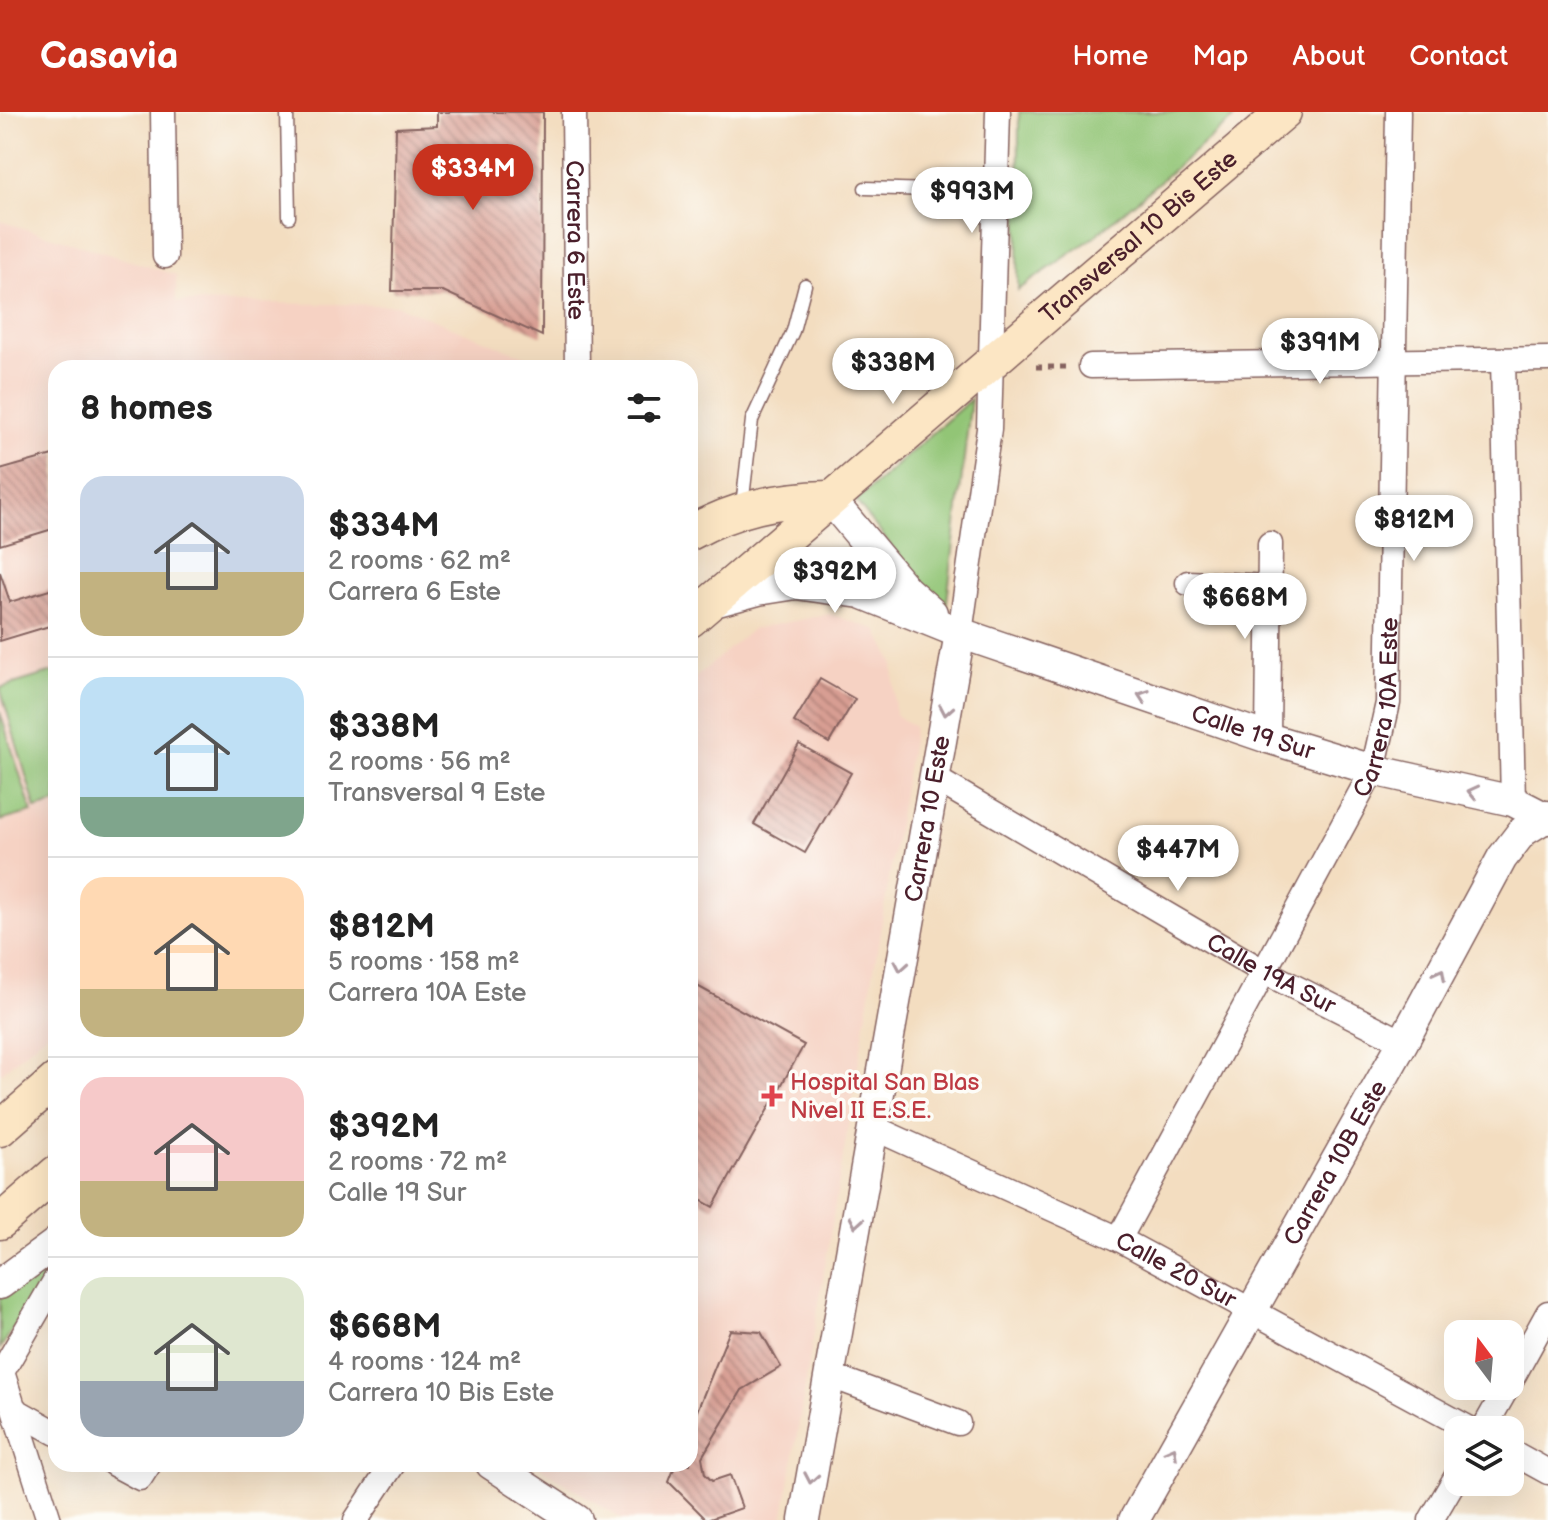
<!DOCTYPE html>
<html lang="en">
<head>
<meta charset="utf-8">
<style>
  :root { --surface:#fff; --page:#f6f6f6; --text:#222; --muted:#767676; --line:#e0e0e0; --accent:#c8321e }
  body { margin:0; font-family:"Balsamiq Sans",sans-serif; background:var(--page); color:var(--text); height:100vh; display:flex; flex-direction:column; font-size:30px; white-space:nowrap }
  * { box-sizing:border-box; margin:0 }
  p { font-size:26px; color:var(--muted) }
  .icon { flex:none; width:44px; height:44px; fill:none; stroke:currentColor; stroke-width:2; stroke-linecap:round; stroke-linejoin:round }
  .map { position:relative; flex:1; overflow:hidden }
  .details { position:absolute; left:48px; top:248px; width:650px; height:1112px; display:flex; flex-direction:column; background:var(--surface); border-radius:24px; box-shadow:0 8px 32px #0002 }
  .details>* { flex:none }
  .needle { width:52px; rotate:344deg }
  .fabs { position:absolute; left:1444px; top:1208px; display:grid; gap:16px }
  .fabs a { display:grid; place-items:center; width:80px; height:80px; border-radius:16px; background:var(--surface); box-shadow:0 8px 32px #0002; font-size:40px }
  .price { position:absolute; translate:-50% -68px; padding:0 18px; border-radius:28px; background:#fff; color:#222; font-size:26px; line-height:52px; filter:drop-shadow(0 2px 4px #0008) }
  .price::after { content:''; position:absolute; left:50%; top:48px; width:24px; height:18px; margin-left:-12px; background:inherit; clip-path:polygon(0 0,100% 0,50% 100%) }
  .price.active { background:var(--accent); color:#fff }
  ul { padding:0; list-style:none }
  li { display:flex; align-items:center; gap:24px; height:200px; padding:0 32px }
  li+li { border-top:2px solid var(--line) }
  li span { display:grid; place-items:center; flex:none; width:224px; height:160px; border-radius:24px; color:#555 }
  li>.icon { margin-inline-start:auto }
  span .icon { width:96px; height:96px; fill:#fffc; stroke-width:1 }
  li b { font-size:34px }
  h2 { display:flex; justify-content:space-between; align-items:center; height:96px; padding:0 32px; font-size:34px }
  header { display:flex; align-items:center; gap:48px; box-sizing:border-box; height:112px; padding:0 40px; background:var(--accent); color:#fff }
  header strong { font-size:38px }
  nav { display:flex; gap:44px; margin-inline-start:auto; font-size:28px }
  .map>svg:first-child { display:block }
  .built { fill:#f6d2c3 }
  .grass { fill:#92c576; stroke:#6e7250; stroke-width:2 }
  .building { fill:url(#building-back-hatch) }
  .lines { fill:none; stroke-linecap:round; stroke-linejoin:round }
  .service-casing { stroke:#85625f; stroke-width:15 }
  .minor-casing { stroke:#85625f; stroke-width:27 }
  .tertiary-casing { stroke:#85625f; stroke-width:33 }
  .secondary-casing { stroke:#85625f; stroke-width:37 }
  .path { stroke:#85625f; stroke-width:5; stroke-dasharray:6 6; stroke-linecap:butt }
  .service { stroke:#fff; stroke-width:12 }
  .minor { stroke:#fff; stroke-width:24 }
  .tertiary { stroke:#fff; stroke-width:30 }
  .secondary { stroke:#fce6c4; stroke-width:34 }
  .oneway { stroke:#ae9aa0 }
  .health-dot { fill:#e0444e; stroke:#fdfcf7; stroke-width:3 }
  .labels { text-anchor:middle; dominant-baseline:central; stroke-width:7; stroke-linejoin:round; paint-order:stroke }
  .street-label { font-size:24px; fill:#4a1f2b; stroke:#fdfcf7 }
  .health-label { font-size:24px; fill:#be3a42; stroke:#fdfcf7; text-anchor:start }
</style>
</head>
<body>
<header>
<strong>Casavia</strong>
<nav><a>Home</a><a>Map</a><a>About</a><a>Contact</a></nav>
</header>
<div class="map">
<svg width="1548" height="1408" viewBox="0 0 1548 1408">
  <defs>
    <pattern id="building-back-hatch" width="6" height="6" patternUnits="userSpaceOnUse" patternTransform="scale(2)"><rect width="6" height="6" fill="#d89e93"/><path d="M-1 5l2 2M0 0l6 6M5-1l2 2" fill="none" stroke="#b18078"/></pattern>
  </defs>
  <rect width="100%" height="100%" fill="#fdfcf7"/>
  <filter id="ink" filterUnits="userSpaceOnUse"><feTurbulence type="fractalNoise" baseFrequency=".0125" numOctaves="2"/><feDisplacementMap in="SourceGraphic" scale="16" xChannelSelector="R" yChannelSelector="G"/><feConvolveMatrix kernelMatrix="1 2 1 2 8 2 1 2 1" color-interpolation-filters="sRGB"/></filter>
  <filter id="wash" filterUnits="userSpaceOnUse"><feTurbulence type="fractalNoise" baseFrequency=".006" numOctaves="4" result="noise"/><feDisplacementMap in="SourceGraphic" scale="32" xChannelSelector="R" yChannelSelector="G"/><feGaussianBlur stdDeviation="1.8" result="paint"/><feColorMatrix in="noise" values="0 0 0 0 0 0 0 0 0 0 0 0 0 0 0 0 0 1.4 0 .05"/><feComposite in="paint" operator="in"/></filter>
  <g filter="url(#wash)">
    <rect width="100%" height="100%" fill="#f3ddc0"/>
    <g class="built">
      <polygon points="0,109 176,163 176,190 396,193 547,253 546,256 56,256 56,913 0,962"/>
      <polygon points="830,502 877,518 893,550 895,602 914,615 783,1408 623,1408 535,1352 690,1352 690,570 752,517"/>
    </g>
    <g class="grass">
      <polygon points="1019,0 1241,0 1094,125 1018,178"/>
      <polygon points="971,287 946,498 912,461 856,389"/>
      <polygon points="56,559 56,691 36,697 0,576"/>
      <polygon points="0,600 32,700 0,709"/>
      <polygon points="56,1151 0,1237 0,1185"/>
    </g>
    <g id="blocks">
      <g class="building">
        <polygon points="437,0 543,0 542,224 443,179 392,179 396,16 437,14"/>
        <polygon points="56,342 56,416 0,433 0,358"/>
        <polygon points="0,460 10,490 56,476 56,512 0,529"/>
        <polygon points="820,567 855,587 829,631 794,610"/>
        <polygon points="799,632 851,661 805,741 754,712"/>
        <polygon points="690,870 804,933 713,1095 693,1084 690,1089"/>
        <polygon points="730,1218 761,1220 781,1255 742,1278 702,1345 705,1362 712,1369 730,1363 742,1396 707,1408 669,1370 676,1352 690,1352 690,1316"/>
      </g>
    </g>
  </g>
  <g filter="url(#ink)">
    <use href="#blocks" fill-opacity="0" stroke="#85625f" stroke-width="2"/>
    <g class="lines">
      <defs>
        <g id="service">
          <polyline points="287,0 289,105"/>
          <polyline points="865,76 997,80"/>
          <polyline points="742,394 752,308 793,219 805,173"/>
        </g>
        <g id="minor">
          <polyline points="163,0 165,144"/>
          <path id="s1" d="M574,0L577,256"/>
          <polyline points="1503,248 1513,689"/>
          <polyline points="1091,254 1548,247"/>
          <polyline points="1188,471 1269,475"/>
          <polyline points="960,521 989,317 998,0"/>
          <polyline points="1268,626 1270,432"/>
          <path id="s2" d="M934,666L1261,858L1403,930"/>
          <path id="s3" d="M872,1015L1119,1127L1472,1318"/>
          <path id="s4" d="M1119,1127L1373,658L1388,591L1398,0"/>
          <polyline points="829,1263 958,1311"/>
          <polyline points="1510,1270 1548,1201"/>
          <polyline points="15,1298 56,1321"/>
          <polyline points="1483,1318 1508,1274"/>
          <polyline points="1510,1339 1548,1360"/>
          <polyline points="114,1352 140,1366 149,1352"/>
          <polyline points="49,1408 2,1260 56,1167"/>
          <polyline points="356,1408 393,1352"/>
          <polyline points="1431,1408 1458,1362"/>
        </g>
        <g id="tertiary">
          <polyline points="829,386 906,478 932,501"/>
          <path id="s5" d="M710,491L758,478L796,472L861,481L960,521L1268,626L1373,658L1513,689L1548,707"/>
          <polyline points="0,1172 56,1131"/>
          <polyline points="491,1352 577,1408"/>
          <path id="s6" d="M804,1408L960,521"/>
          <path id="s7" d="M1134,1408L1403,930L1502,746L1522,720L1548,704"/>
        </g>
        <g id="secondary">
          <path d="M690,421C735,396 778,387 829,386"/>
          <path id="s8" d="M690,508L1284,0"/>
          <polyline points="0,1017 56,968"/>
          <polyline points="0,1110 56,1061"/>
        </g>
      </defs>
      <use href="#service" class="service-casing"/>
      <use href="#minor" class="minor-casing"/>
      <use href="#tertiary" class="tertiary-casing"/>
      <use href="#secondary" class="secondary-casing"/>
      <polyline class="path" points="1036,255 1066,255"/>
      <use href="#service" class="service"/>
      <use href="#minor" class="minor"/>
      <use href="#tertiary" class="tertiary"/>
      <use href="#secondary" class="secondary"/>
    </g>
    <defs><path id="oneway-chevron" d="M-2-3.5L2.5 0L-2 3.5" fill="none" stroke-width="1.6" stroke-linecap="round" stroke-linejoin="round" transform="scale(2)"/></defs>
    <g class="oneway">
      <use href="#oneway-chevron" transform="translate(1143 584) rotate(-161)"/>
      <use href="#oneway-chevron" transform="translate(946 598) rotate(100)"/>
      <use href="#oneway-chevron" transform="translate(1473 680) rotate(-167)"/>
      <use href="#oneway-chevron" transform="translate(901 854) rotate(100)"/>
      <use href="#oneway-chevron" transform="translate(1440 862) rotate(-62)"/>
      <use href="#oneway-chevron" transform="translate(856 1110) rotate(100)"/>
      <use href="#oneway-chevron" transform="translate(1172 1340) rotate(-61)"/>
      <use href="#oneway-chevron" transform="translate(811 1366) rotate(100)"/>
    </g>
  </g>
  <path class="health-dot" d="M768 972h8v8h8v8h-8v8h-8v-8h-8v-8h8z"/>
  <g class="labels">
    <g class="street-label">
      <text stroke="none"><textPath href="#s8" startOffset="590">Transversal 10 Bis Este</textPath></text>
      <text stroke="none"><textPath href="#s1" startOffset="128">Carrera 6 Este</textPath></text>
      <text stroke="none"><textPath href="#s4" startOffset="596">Carrera 10A Este</textPath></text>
      <text stroke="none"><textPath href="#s5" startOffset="570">Calle 19 Sur</textPath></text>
      <text stroke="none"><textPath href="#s6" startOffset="712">Carrera 10 Este</textPath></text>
      <text stroke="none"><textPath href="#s2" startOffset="390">Calle 19A Sur</textPath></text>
      <text stroke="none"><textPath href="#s7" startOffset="410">Carrera 10B Este</textPath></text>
      <text stroke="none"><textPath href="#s3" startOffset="336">Calle 20 Sur</textPath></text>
    </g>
    <g class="health-label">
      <text x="790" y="970">Hospital San Blas<tspan x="790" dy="28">Nivel II E.S.E.</tspan></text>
    </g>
  </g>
</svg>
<div class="fabs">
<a><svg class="needle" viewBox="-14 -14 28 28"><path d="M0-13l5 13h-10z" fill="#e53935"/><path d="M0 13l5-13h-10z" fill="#767676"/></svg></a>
<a><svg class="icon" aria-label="layers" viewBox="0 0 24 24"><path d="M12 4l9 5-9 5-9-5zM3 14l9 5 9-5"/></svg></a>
</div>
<b class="price active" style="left:473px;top:100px">$334M</b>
<b class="price" style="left:972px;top:123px">$993M</b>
<b class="price" style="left:1320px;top:274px">$391M</b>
<b class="price" style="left:893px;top:294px">$338M</b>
<b class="price" style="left:1414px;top:451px">$812M</b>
<b class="price" style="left:835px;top:503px">$392M</b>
<b class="price" style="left:1245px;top:529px">$668M</b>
<b class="price" style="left:1178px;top:781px">$447M</b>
<section class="details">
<h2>8 homes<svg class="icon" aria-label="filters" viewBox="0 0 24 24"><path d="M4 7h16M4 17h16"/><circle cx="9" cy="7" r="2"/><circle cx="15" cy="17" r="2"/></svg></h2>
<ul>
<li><span style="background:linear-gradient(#c9d6e8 60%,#c2b280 0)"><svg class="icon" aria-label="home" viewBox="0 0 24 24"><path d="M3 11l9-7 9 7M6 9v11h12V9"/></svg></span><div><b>$334M</b><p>2 rooms · 62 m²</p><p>Carrera 6 Este</p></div></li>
<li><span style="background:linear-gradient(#bfe0f5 75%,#7fa58c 0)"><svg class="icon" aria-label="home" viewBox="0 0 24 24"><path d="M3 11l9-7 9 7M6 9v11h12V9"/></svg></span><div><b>$338M</b><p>2 rooms · 56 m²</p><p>Transversal 9 Este</p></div></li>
<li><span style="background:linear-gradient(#ffd9b3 70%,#c2b280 0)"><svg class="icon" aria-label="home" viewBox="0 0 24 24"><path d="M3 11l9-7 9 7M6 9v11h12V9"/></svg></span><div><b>$812M</b><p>5 rooms · 158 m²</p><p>Carrera 10A Este</p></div></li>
<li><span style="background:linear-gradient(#f6c9c9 65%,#c2b280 0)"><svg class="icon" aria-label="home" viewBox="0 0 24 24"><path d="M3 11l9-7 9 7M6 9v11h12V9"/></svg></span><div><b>$392M</b><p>2 rooms · 72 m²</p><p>Calle 19 Sur</p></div></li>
<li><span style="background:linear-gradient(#dfe7d0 65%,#9aa5b1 0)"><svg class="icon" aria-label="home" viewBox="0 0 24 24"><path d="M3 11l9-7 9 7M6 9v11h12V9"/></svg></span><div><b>$668M</b><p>4 rooms · 124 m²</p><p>Carrera 10 Bis Este</p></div></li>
</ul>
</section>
</div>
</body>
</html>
